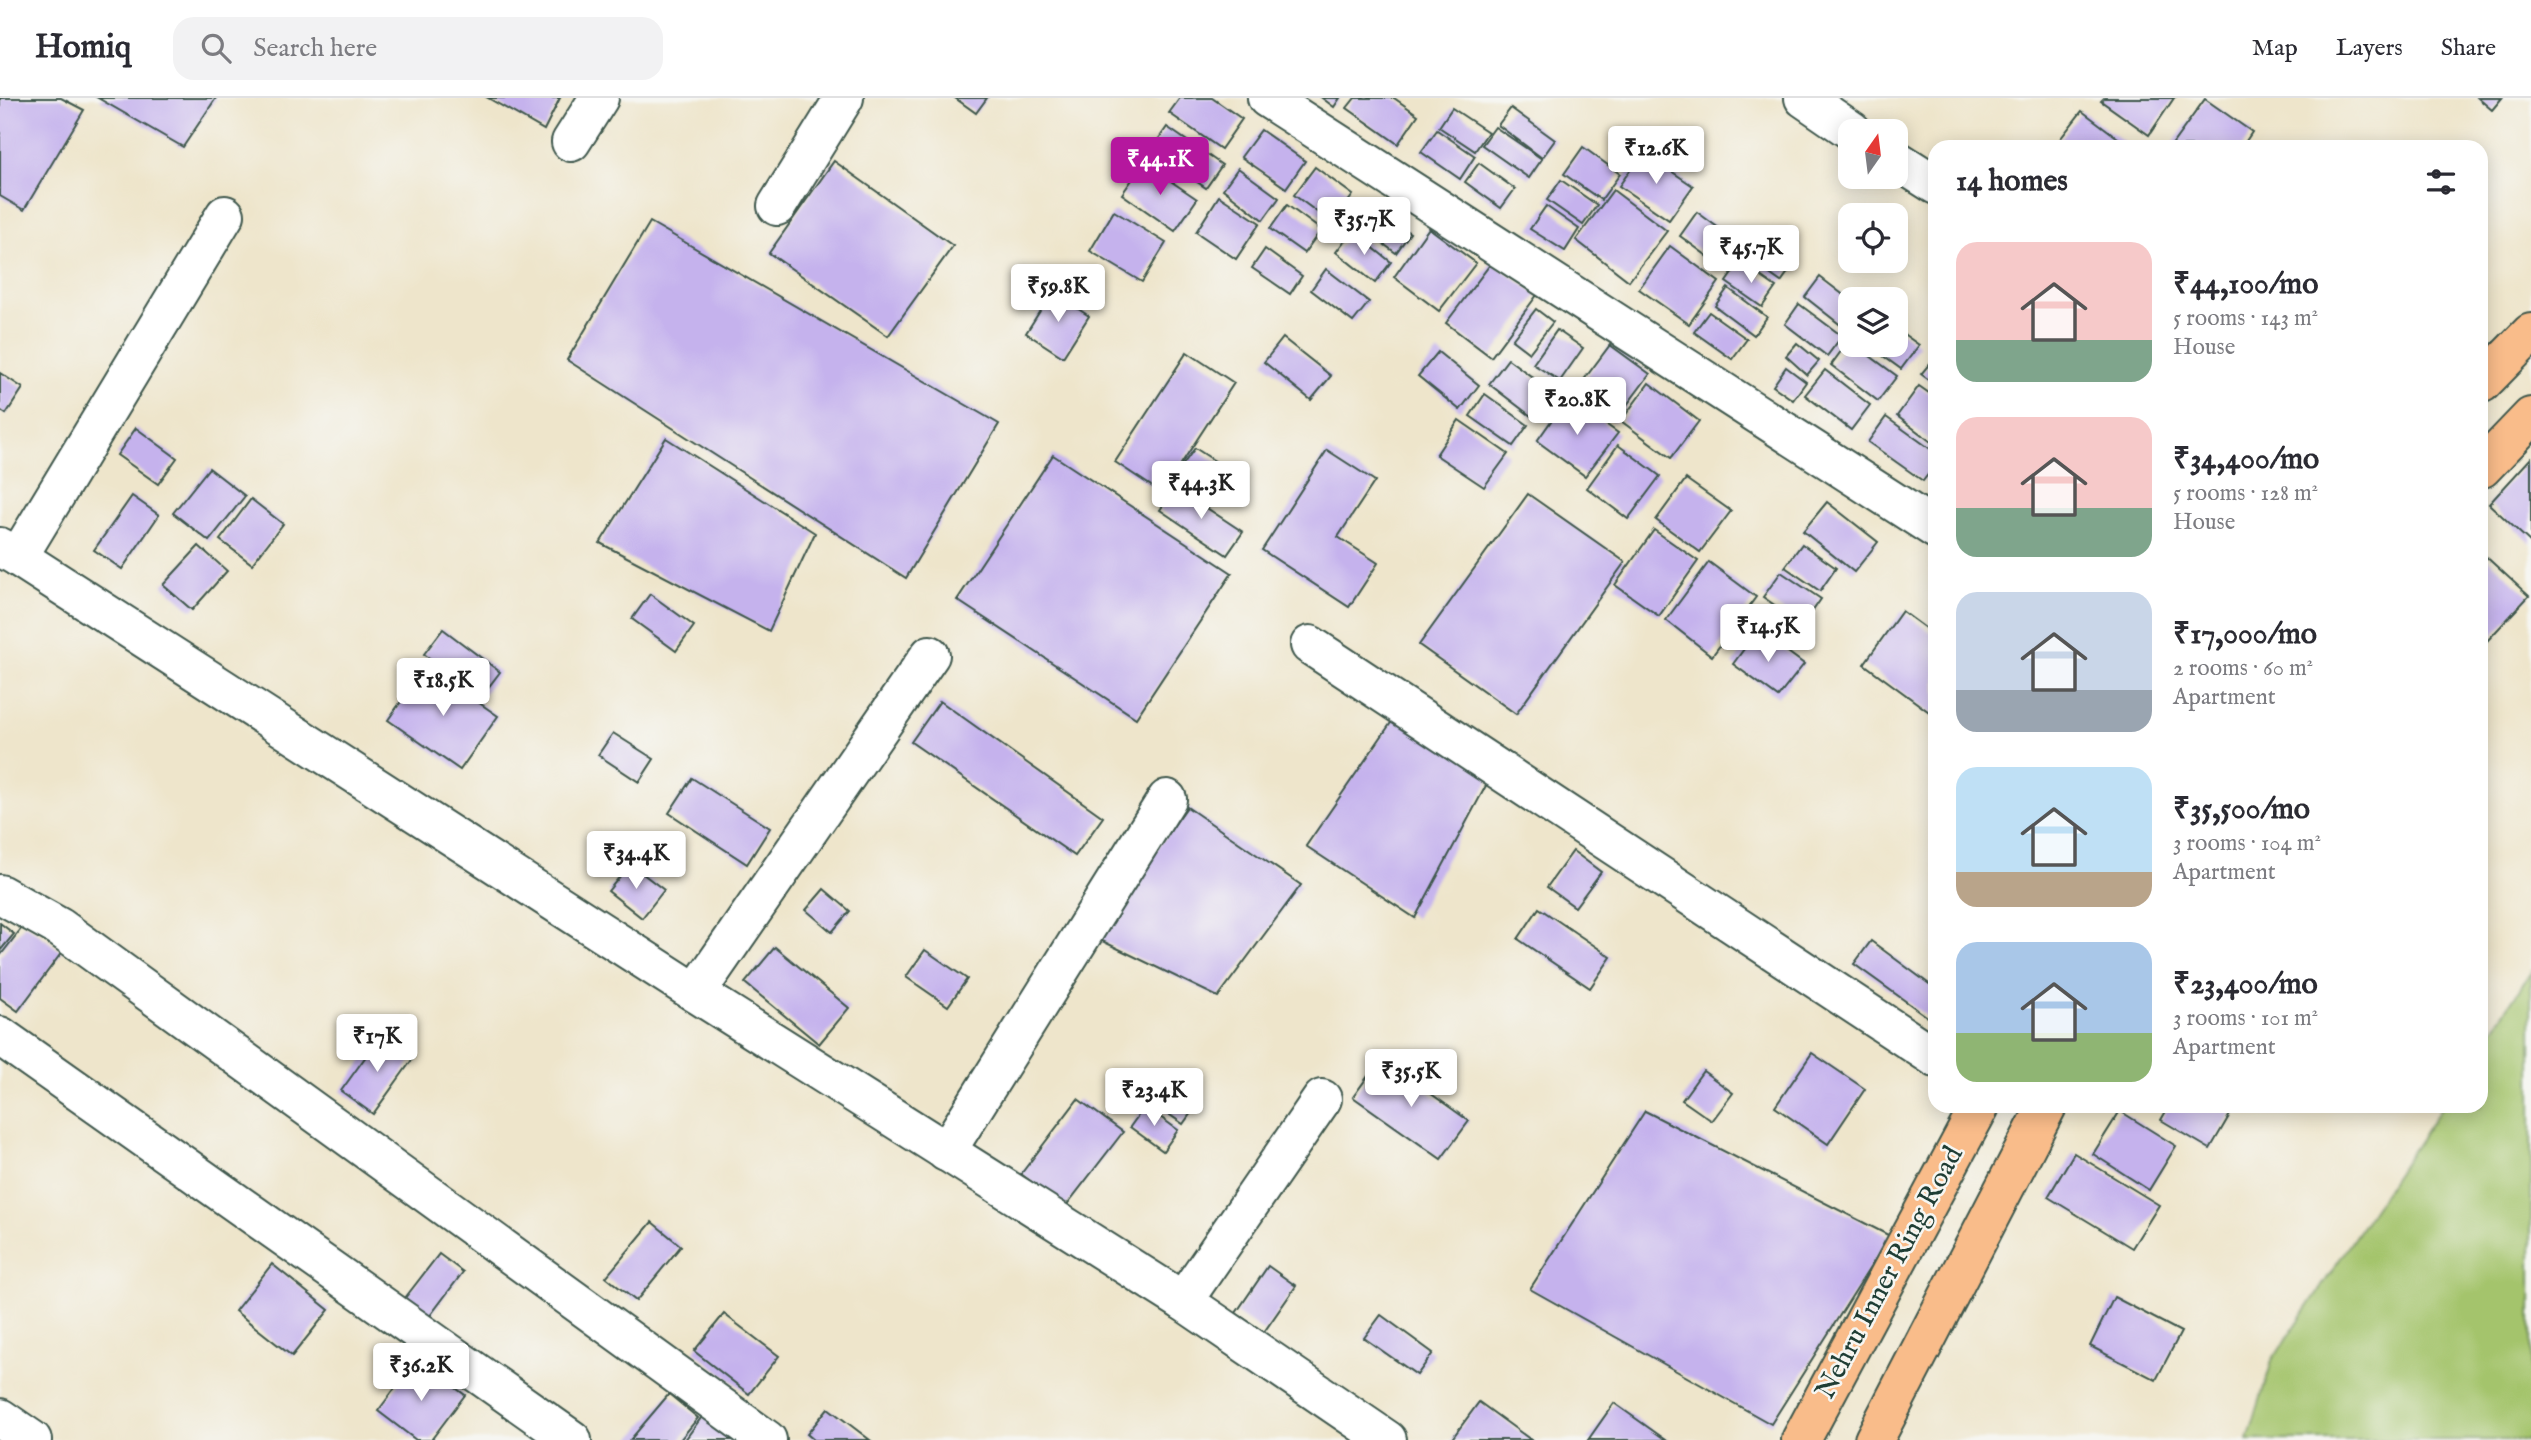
<!DOCTYPE html>
<html lang="en">
<head>
<meta charset="utf-8">
<style>
  :root { --surface:#fff; --page:#f2f2f3; --text:#2b2b33; --muted:#7c7c81; --line:#e1e1e2; --accent:#b5179e }
  body { margin:0; font-family:"IM FELL English",serif; background:var(--page); color:var(--text); height:100vh; display:flex; flex-direction:column; font-size:26px; white-space:nowrap }
  * { box-sizing:border-box; margin:0 }
  p { font-size:23px; color:var(--muted) }
  .icon { flex:none; width:38px; height:38px; fill:none; stroke:currentColor; stroke-width:2; stroke-linecap:round; stroke-linejoin:round }
  .map { position:relative; flex:1; overflow:hidden }
  .side { position:absolute; left:1928px; top:42px; width:560px; height:973px; display:flex; flex-direction:column; background:var(--surface); border-radius:21px; box-shadow:0 4px 18px #0003 }
  .side>* { flex:none }
  .needle { width:46px; rotate:14deg }
  .buttons { position:absolute; left:1838px; top:21px; display:grid; gap:14px }
  .buttons a { display:grid; place-items:center; width:70px; height:70px; border-radius:14px; background:var(--surface); box-shadow:0 4px 18px #0003; font-size:35px }
  .price { position:absolute; translate:-50% -60px; padding:0 16px; border-radius:7px; background:#fff; color:#222; font-size:23px; line-height:46px; filter:drop-shadow(0 2px 4px #0008) }
  .price::after { content:''; position:absolute; left:50%; top:42px; width:21px; height:16px; margin-left:-10px; background:inherit; clip-path:polygon(0 0,100% 0,50% 100%) }
  .price.on { background:var(--accent); color:#fff }
  ul { padding:0; list-style:none }
  li { display:flex; align-items:center; gap:21px; height:175px; padding:0 28px }
  li span { display:grid; place-items:center; flex:none; width:196px; height:140px; border-radius:21px; color:#555 }
  li>.icon { margin-inline-start:auto }
  span .icon { width:84px; height:84px; fill:#fffc; stroke-width:1 }
  li b { font-size:30px }
  h2 { display:flex; justify-content:space-between; align-items:center; height:84px; padding:0 28px; font-size:30px }
  header { display:flex; align-items:center; gap:42px; box-sizing:border-box; height:98px; padding:0 35px; background:var(--surface); border-bottom:2px solid var(--line) }
  header strong { font-size:33px }
  nav { display:flex; gap:38px; margin-inline-start:auto; font-size:24px }
  .search { width:490px; height:63px; background:var(--page); display:flex; align-items:center; gap:18px; box-sizing:border-box; padding:0 24px; border-radius:21px; color:var(--muted); font-size:26px }
  .map>svg:first-child { display:block }
  .green { fill:#a4c46c; stroke:#628050; stroke-width:2 }
  .building { fill:#c5b2ed }
  .lines { fill:none; stroke-linecap:round; stroke-linejoin:round }
  .minor-casing { stroke:#3e564b; stroke-width:42 }
  .primary-casing { stroke:#3e564b; stroke-width:42 }
  .minor { stroke:#fff; stroke-width:38 }
  .primary { stroke:#f9bc8a; stroke-width:38 }
  .labels { text-anchor:middle; dominant-baseline:central; stroke-width:5; stroke-linejoin:round; paint-order:stroke }
  .street-label { font-size:28px; fill:#1f3d34; stroke:#f6f6f2 }
</style>
</head>
<body>
<header>
<strong>Homiq</strong>
<div class="search"><svg class="icon" aria-label="search" viewBox="0 0 24 24"><circle cx="10" cy="10" r="6"/><path d="M15 15l6 6"/></svg>Search here</div>
<nav><a>Map</a><a>Layers</a><a>Share</a></nav>
</header>
<div class="map">
<svg width="2531" height="1342" viewBox="0 0 2531 1342">
  <rect width="100%" height="100%" fill="#f6f6f2"/>
  <filter id="ink" filterUnits="userSpaceOnUse"><feTurbulence type="fractalNoise" baseFrequency=".0143" numOctaves="2"/><feDisplacementMap in="SourceGraphic" scale="14" xChannelSelector="R" yChannelSelector="G"/><feConvolveMatrix kernelMatrix="1 2 1 2 8 2 1 2 1" color-interpolation-filters="sRGB"/></filter>
  <filter id="wash" filterUnits="userSpaceOnUse"><feTurbulence type="fractalNoise" baseFrequency=".00686" numOctaves="4" result="noise"/><feDisplacementMap in="SourceGraphic" scale="28" xChannelSelector="R" yChannelSelector="G"/><feGaussianBlur stdDeviation="1.57" result="paint"/><feColorMatrix in="noise" values="0 0 0 0 0 0 0 0 0 0 0 0 0 0 0 0 0 1.4 0 .05"/><feComposite in="paint" operator="in"/></filter>
  <g filter="url(#wash)">
    <rect width="100%" height="100%" fill="#eee5cb"/>
    <polygon class="green" points="2531,874 2531,1342 2248,1342 2272,1263 2442,1008 2482,1008 2482,948"/>
    <g id="blocks">
      <g class="building">
        <polygon points="0,0 61,0 84,12 24,112 0,98"/>
        <polygon points="98,0 216,0 183,49"/>
        <polygon points="488,0 560,0 544,32"/>
        <polygon points="955,0 987,0 976,15"/>
        <polygon points="1180,0 1212,0 1242,21 1221,51 1169,15"/>
        <polygon points="1322,0 1340,0 1334,9"/>
        <polygon points="1355,0 1394,0 1418,17 1398,46 1347,10"/>
        <polygon points="2104,0 2174,0 2149,37 2101,3"/>
        <polygon points="2478,0 2502,0 2492,12"/>
        <polygon points="2205,1 2252,34 2242,49 2171,48"/>
        <polygon points="1452,10 1488,34 1475,53 1439,29"/>
        <polygon points="1511,10 1555,42 1542,60 1498,27"/>
        <polygon points="2082,13 2130,49 2054,49"/>
        <polygon points="1167,29 1222,67 1206,90 1151,52"/>
        <polygon points="1495,29 1542,61 1529,80 1482,47"/>
        <polygon points="1261,32 1305,63 1286,90 1241,59"/>
        <polygon points="1437,32 1475,58 1460,81 1421,54"/>
        <polygon points="1583,49 1620,76 1601,102 1564,76"/>
        <polygon points="1643,54 1693,88 1669,122 1619,88"/>
        <polygon points="834,63 953,148 888,238 769,155"/>
        <polygon points="1144,65 1197,101 1175,133 1122,96"/>
        <polygon points="1479,65 1515,91 1501,110 1465,84"/>
        <polygon points="1315,69 1353,97 1332,125 1294,97"/>
        <polygon points="1238,70 1279,100 1263,122 1223,91"/>
        <polygon points="1561,82 1597,107 1583,127 1547,102"/>
        <polygon points="1613,92 1667,133 1629,183 1576,142"/>
        <polygon points="1219,98 1260,125 1236,161 1196,134"/>
        <polygon points="1287,107 1321,132 1304,155 1270,131"/>
        <polygon points="1546,108 1579,131 1565,153 1530,131"/>
        <polygon points="1374,110 1410,135 1396,155 1360,129"/>
        <polygon points="1114,113 1166,145 1142,184 1090,153"/>
        <polygon points="1697,114 1739,145 1721,168 1680,138"/>
        <polygon points="650,124 999,326 906,480 567,262"/>
        <polygon points="1429,130 1476,165 1439,213 1394,179"/>
        <polygon points="1352,133 1391,164 1375,185 1336,154"/>
        <polygon points="1761,139 1796,163 1781,184 1747,160"/>
        <polygon points="1670,148 1719,184 1689,226 1639,191"/>
        <polygon points="1265,151 1302,178 1290,196 1252,170"/>
        <polygon points="1492,164 1537,197 1491,259 1446,225"/>
        <polygon points="1740,164 1776,189 1762,209 1726,184"/>
        <polygon points="1326,171 1369,204 1353,224 1311,192"/>
        <polygon points="1820,179 1850,202 1847,232 1805,199"/>
        <polygon points="1728,190 1767,219 1754,237 1715,208"/>
        <polygon points="1052,194 1089,218 1063,259 1026,235"/>
        <polygon points="1799,206 1842,238 1827,258 1785,226"/>
        <polygon points="1536,211 1553,224 1529,255 1512,242"/>
        <polygon points="1709,214 1747,241 1732,261 1694,234"/>
        <polygon points="1895,230 1919,247 1901,271 1868,247 1895,247"/>
        <polygon points="1557,232 1583,250 1560,283 1533,266"/>
        <polygon points="1283,240 1331,278 1311,302 1264,264"/>
        <polygon points="1850,241 1850,247 1855,247 1897,278 1878,303 1831,267"/>
        <polygon points="1797,245 1819,263 1807,277 1786,258"/>
        <polygon points="1610,247 1650,276 1614,324 1574,295"/>
        <polygon points="1187,254 1234,285 1162,395 1115,364"/>
        <polygon points="1438,254 1479,287 1460,312 1418,278"/>
        <polygon points="1936,258 1936,287 1921,276"/>
        <polygon points="1508,261 1551,293 1531,318 1489,286"/>
        <polygon points="1786,269 1806,284 1793,302 1773,288"/>
        <polygon points="1825,272 1870,307 1851,332 1805,297"/>
        <polygon points="0,275 23,290 6,316 0,312"/>
        <polygon points="1649,285 1699,323 1671,360 1621,323"/>
        <polygon points="1919,288 1936,300 1934,346 1897,318"/>
        <polygon points="1485,296 1528,327 1513,348 1470,318"/>
        <polygon points="1568,299 1618,335 1585,378 1537,343"/>
        <polygon points="1886,319 1936,355 1936,366 1923,383 1868,344"/>
        <polygon points="1459,322 1508,356 1484,389 1436,357"/>
        <polygon points="136,330 177,360 158,386 117,357"/>
        <polygon points="666,340 815,435 769,533 600,445"/>
        <polygon points="1618,347 1660,378 1628,421 1587,390"/>
        <polygon points="1195,350 1224,369 1212,388 1182,368"/>
        <polygon points="1327,352 1375,383 1338,439 1378,465 1349,509 1262,452"/>
        <polygon points="1053,357 1232,475 1136,620 957,502"/>
        <polygon points="2531,360 2531,445 2489,406"/>
        <polygon points="209,370 245,398 209,443 173,415"/>
        <polygon points="1686,381 1731,413 1700,454 1656,422"/>
        <polygon points="1175,389 1243,434 1227,457 1160,412"/>
        <polygon points="1528,396 1625,464 1516,616 1419,547"/>
        <polygon points="132,398 159,417 122,471 94,452"/>
        <polygon points="251,401 283,426 252,466 220,442"/>
        <polygon points="1827,404 1878,444 1854,474 1803,433"/>
        <polygon points="1654,432 1698,463 1659,518 1615,487"/>
        <polygon points="1802,446 1836,470 1820,493 1785,469"/>
        <polygon points="199,448 227,473 192,512 163,487"/>
        <polygon points="2482,455 2529,498 2487,543 2482,538"/>
        <polygon points="1709,464 1756,499 1712,558 1666,522"/>
        <polygon points="1781,474 1821,501 1803,527 1763,499"/>
        <polygon points="650,496 694,528 676,553 632,521"/>
        <polygon points="1902,513 1936,538 1936,619 1864,566"/>
        <polygon points="443,531 500,574 481,599 424,556"/>
        <polygon points="1758,532 1804,566 1778,599 1733,566"/>
        <polygon points="426,568 498,618 460,672 388,622"/>
        <polygon points="940,603 1103,719 1075,758 911,644"/>
        <polygon points="1397,616 1496,669 1415,820 1306,748"/>
        <polygon points="613,635 654,661 639,684 598,657"/>
        <polygon points="692,680 770,730 747,766 669,715"/>
        <polygon points="1187,709 1301,787 1218,899 1094,839"/>
        <polygon points="1573,753 1601,774 1575,809 1547,789"/>
        <polygon points="630,766 664,792 642,820 608,793"/>
        <polygon points="824,791 850,813 832,834 806,812"/>
        <polygon points="1539,810 1611,859 1590,890 1518,841"/>
        <polygon points="0,825 14,836 0,853"/>
        <polygon points="25,826 62,854 18,913 0,900 0,858"/>
        <polygon points="1871,843 1936,891 1936,925 1854,866"/>
        <polygon points="775,849 849,910 819,946 745,885"/>
        <polygon points="925,852 967,881 948,908 906,879"/>
        <polygon points="382,936 414,959 373,1016 341,993"/>
        <polygon points="1812,955 1865,991 1828,1046 1775,1009"/>
        <polygon points="1381,960 1469,1023 1441,1061 1353,999"/>
        <polygon points="1703,973 1733,995 1712,1023 1682,1002"/>
        <polygon points="1162,980 1198,1005 1183,1026 1147,1001"/>
        <polygon points="1078,1001 1123,1034 1065,1109 1021,1076"/>
        <polygon points="1145,1008 1178,1032 1163,1053 1130,1029"/>
        <polygon points="2169,1008 2235,1008 2210,1051 2161,1022"/>
        <polygon points="1645,1013 1890,1138 1771,1326 1530,1191"/>
        <polygon points="2120,1013 2176,1048 2149,1092 2093,1056"/>
        <polygon points="2074,1055 2159,1107 2132,1150 2048,1099"/>
        <polygon points="652,1124 681,1148 636,1203 606,1179"/>
        <polygon points="439,1156 463,1174 429,1219 405,1200"/>
        <polygon points="272,1166 329,1212 292,1258 235,1213"/>
        <polygon points="1268,1168 1296,1188 1264,1234 1236,1215"/>
        <polygon points="2114,1199 2181,1234 2156,1282 2090,1248"/>
        <polygon points="724,1216 779,1258 749,1296 694,1253"/>
        <polygon points="1381,1217 1433,1255 1417,1277 1364,1240"/>
        <polygon points="417,1261 465,1297 431,1342 416,1342 378,1313"/>
        <polygon points="669,1296 698,1320 680,1342 630,1342"/>
        <polygon points="1479,1304 1531,1342 1451,1342"/>
        <polygon points="1614,1305 1666,1342 1588,1342"/>
        <polygon points="828,1310 870,1342 814,1342 807,1336"/>
        <polygon points="704,1316 739,1342 685,1342"/>
      </g>
    </g>
  </g>
  <g filter="url(#ink)">
    <use href="#blocks" fill-opacity="0" stroke="#3e564b" stroke-width="2"/>
    <g class="lines">
      <defs>
        <g id="minor">
          <polyline points="1267,0 1936,431"/>
          <polyline points="1804,0 1852,33"/>
          <polyline points="571,44 599,0"/>
          <polyline points="1895,61 1936,87"/>
          <polyline points="777,108 844,0"/>
          <polyline points="0,449 18,459 225,117"/>
          <polyline points="18,459 696,895 1183,1203 1387,1342"/>
          <polyline points="1310,547 1936,960"/>
          <polyline points="0,796 59,829 767,1342"/>
          <polyline points="696,895 930,557"/>
          <polyline points="0,938 572,1342"/>
          <polyline points="946,1054 1167,701"/>
          <polyline points="1183,1203 1322,1001"/>
          <polyline points="0,1320 32,1342"/>
        </g>
        <g id="primary">
          <polyline points="2482,285 2531,235"/>
          <polyline points="2482,370 2531,319"/>
          <polyline points="1801,1342 1980,1008"/>
          <polyline points="1874,1342 2047,1008"/>
        </g>
      </defs>
      <use href="#minor" class="minor-casing"/>
      <use href="#primary" class="primary-casing"/>
      <use href="#minor" class="minor"/>
      <use href="#primary" class="primary"/>
    </g>
  </g>
  <g class="labels">
    <g class="street-label">
      <text transform="translate(1890 1175) rotate(-62)">Nehru Inner Ring Road</text>
    </g>
  </g>
</svg>
<div class="buttons">
<a><svg class="needle" viewBox="-14 -14 28 28"><path d="M0-13l5 13h-10z" fill="#e53935"/><path d="M0 13l5-13h-10z" fill="#7c7c81"/></svg></a>
<a><svg class="icon" aria-label="locate" viewBox="0 0 24 24"><circle cx="12" cy="12" r="6"/><path d="M12 2v4M12 18v4M2 12h4M18 12h4"/></svg></a>
<a><svg class="icon" aria-label="layers" viewBox="0 0 24 24"><path d="M12 4l9 5-9 5-9-5zM3 14l9 5 9-5"/></svg></a>
</div>
<b class="price" style="left:1656px;top:88px">₹12.6K</b>
<b class="price on" style="left:1160px;top:99px">₹44.1K</b>
<b class="price" style="left:1364px;top:159px">₹35.7K</b>
<b class="price" style="left:1751px;top:187px">₹45.7K</b>
<b class="price" style="left:1058px;top:226px">₹59.8K</b>
<b class="price" style="left:1577px;top:339px">₹20.8K</b>
<b class="price" style="left:1201px;top:423px">₹44.3K</b>
<b class="price" style="left:1768px;top:566px">₹14.5K</b>
<b class="price" style="left:443px;top:620px">₹18.5K</b>
<b class="price" style="left:636px;top:793px">₹34.4K</b>
<b class="price" style="left:377px;top:976px">₹17K</b>
<b class="price" style="left:1411px;top:1011px">₹35.5K</b>
<b class="price" style="left:1154px;top:1030px">₹23.4K</b>
<b class="price" style="left:421px;top:1305px">₹36.2K</b>
<section class="side">
<h2>14 homes<svg class="icon" aria-label="filters" viewBox="0 0 24 24"><path d="M4 7h16M4 17h16"/><circle cx="9" cy="7" r="2"/><circle cx="15" cy="17" r="2"/></svg></h2>
<ul>
<li><span style="background:linear-gradient(#f6c9c9 70%,#7fa58c 0)"><svg class="icon" aria-label="home" viewBox="0 0 24 24"><path d="M3 11l9-7 9 7M6 9v11h12V9"/></svg></span><div><b>₹44,100/mo</b><p>5 rooms · 143 m²</p><p>House</p></div></li>
<li><span style="background:linear-gradient(#f6c9c9 65%,#7fa58c 0)"><svg class="icon" aria-label="home" viewBox="0 0 24 24"><path d="M3 11l9-7 9 7M6 9v11h12V9"/></svg></span><div><b>₹34,400/mo</b><p>5 rooms · 128 m²</p><p>House</p></div></li>
<li><span style="background:linear-gradient(#c9d6e8 70%,#9aa5b1 0)"><svg class="icon" aria-label="home" viewBox="0 0 24 24"><path d="M3 11l9-7 9 7M6 9v11h12V9"/></svg></span><div><b>₹17,000/mo</b><p>2 rooms · 60 m²</p><p>Apartment</p></div></li>
<li><span style="background:linear-gradient(#bfe0f5 75%,#b9a48a 0)"><svg class="icon" aria-label="home" viewBox="0 0 24 24"><path d="M3 11l9-7 9 7M6 9v11h12V9"/></svg></span><div><b>₹35,500/mo</b><p>3 rooms · 104 m²</p><p>Apartment</p></div></li>
<li><span style="background:linear-gradient(#a9c7e8 65%,#8fb573 0)"><svg class="icon" aria-label="home" viewBox="0 0 24 24"><path d="M3 11l9-7 9 7M6 9v11h12V9"/></svg></span><div><b>₹23,400/mo</b><p>3 rooms · 101 m²</p><p>Apartment</p></div></li>
</ul>
</section>
</div>
</body>
</html>
